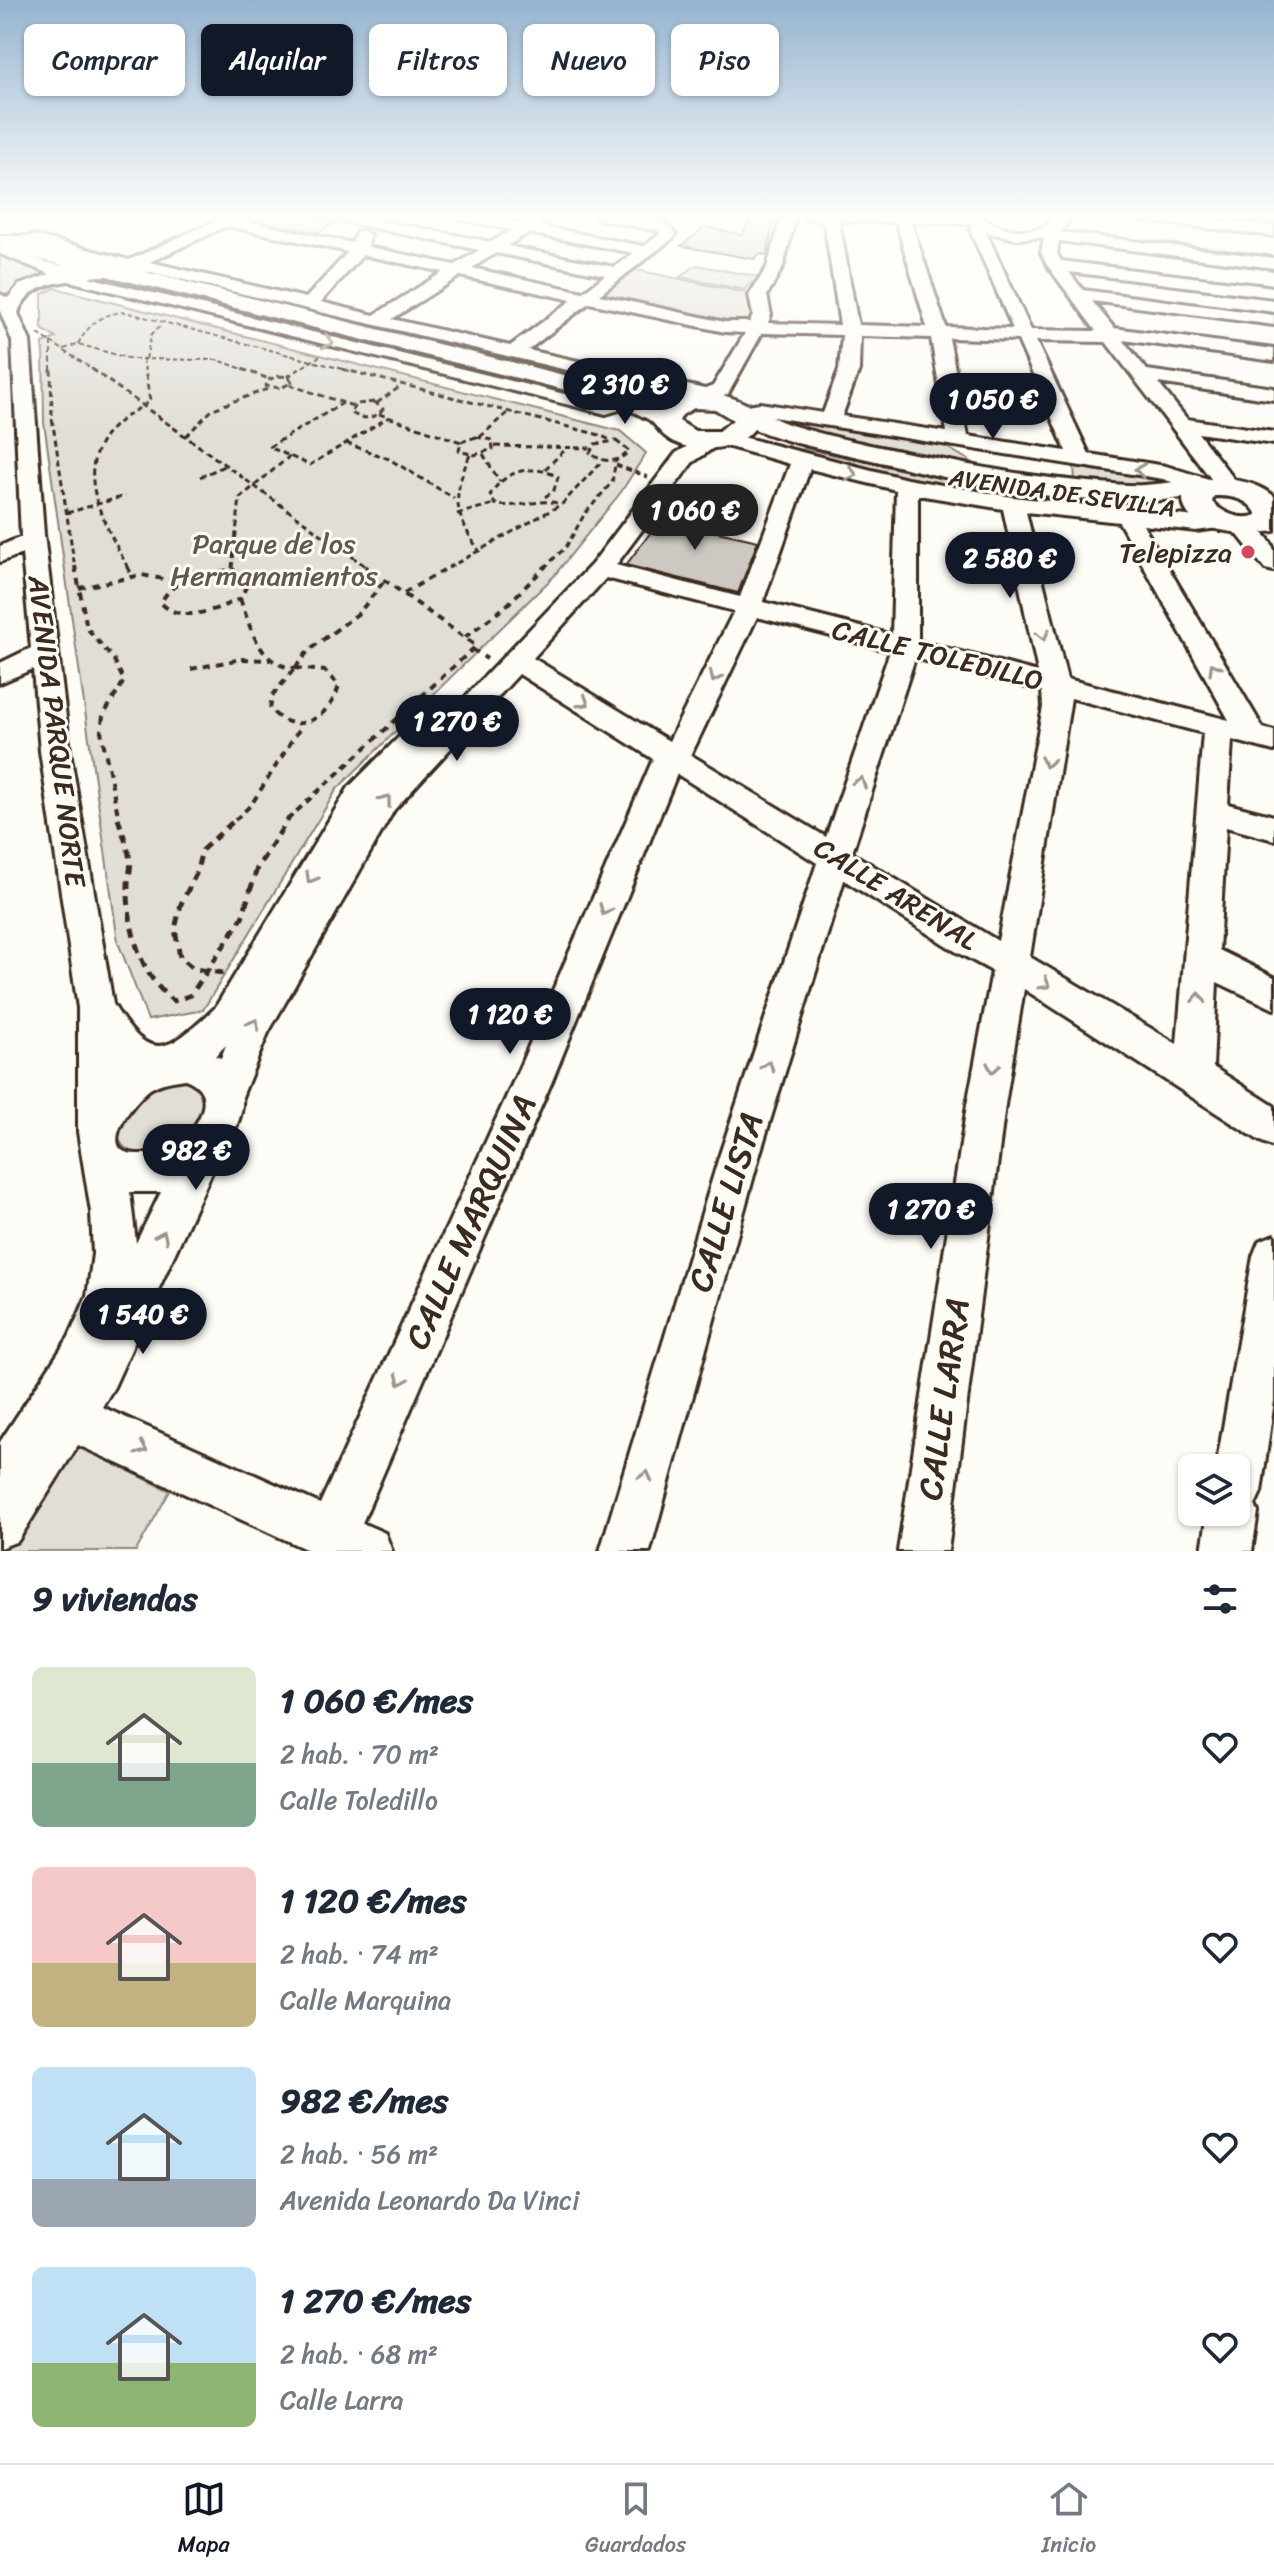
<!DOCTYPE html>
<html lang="es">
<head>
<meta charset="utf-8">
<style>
  :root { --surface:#fff; --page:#f2f2f3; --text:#1f2937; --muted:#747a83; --line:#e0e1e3; --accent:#111827 }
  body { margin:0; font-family:Sriracha,sans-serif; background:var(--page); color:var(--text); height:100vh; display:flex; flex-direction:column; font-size:30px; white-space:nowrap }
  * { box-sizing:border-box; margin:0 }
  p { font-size:26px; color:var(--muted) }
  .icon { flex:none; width:44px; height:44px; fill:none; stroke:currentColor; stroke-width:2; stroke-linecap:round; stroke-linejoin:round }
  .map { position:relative; height:1551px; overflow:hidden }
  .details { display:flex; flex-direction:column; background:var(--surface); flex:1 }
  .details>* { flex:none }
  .top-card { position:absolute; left:24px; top:24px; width:800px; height:72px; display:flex; gap:16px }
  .fabs { position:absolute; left:1178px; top:1454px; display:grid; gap:16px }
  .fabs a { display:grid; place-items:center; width:72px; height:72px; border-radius:12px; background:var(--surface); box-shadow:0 2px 6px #0004; font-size:40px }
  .price { position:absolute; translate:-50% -68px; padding:0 18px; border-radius:28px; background:var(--accent); color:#fff; font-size:26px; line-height:52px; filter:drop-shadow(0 2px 4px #0008) }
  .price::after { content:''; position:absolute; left:50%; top:48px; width:24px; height:18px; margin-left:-12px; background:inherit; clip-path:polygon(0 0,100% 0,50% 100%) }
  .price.selected { background:#222; color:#fff }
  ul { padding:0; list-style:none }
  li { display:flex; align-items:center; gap:24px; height:200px; padding:0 32px }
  li span { display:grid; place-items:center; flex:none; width:224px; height:160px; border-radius:12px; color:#555 }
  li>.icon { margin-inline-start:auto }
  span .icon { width:96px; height:96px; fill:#fffc; stroke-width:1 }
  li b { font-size:34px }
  h2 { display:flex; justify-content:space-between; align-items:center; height:96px; padding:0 32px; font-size:34px }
  .pill { padding:0 28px; border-radius:12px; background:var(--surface); box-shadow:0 2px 6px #0004; font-size:28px; line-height:72px }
  .pill.selected { background:var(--accent); color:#fff }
  .tab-bar { display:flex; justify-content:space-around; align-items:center; height:112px; border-top:2px solid var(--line); background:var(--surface); font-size:22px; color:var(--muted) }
  .tab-bar a { display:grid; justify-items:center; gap:4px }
  .tab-bar .selected { color:var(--accent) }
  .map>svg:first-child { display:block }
  .green { fill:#e1ded7; stroke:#8e847a; stroke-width:2 }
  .building { fill:#cdc8c2; stroke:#3b2a1e; stroke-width:2 }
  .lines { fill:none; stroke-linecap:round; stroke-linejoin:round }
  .minor-casing { stroke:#3b2a1e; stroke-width:6 }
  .major-casing { stroke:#3b2a1e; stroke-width:6 }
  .path-far3 { stroke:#3b2a1e; stroke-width:2; stroke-dasharray:5 3; stroke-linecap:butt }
  .path-far2 { stroke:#3b2a1e; stroke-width:3; stroke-dasharray:6 4; stroke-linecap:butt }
  .path-far1 { stroke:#3b2a1e; stroke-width:4; stroke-dasharray:7 6; stroke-linecap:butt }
  .path { stroke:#3b2a1e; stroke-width:5; stroke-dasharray:9 7; stroke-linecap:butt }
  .minor { fill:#fdfcf7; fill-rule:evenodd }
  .major { fill:#fdfcf7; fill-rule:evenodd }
  .oneway { stroke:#9c938a }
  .poi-dot { fill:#d1495b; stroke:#fdfcf7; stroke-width:3 }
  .labels { text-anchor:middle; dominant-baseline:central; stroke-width:6; stroke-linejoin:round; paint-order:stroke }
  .far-street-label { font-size:24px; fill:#3b2a1e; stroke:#fdfcf7 }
  .park-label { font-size:28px; fill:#64574c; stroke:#fdfcf7 }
  .poi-label { font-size:28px; fill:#3b2a1e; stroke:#fdfcf7; text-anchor:end }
  .street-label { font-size:28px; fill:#3b2a1e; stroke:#fdfcf7 }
  .near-street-label { font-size:34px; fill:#3b2a1e; stroke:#fdfcf7 }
</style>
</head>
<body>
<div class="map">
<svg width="1274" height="1551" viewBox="0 0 1274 1551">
  <rect width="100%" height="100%" fill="#fdfcf7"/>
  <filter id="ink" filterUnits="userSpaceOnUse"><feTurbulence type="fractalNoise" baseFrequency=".0125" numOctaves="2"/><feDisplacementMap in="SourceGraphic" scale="16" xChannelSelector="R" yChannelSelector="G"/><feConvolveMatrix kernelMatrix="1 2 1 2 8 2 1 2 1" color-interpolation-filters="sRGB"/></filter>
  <g filter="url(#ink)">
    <g class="green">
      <polygon points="0,253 53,274 7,301 0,293"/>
      <polygon points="696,265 759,277 744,290 680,277"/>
      <polygon points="632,269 747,293 753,314 748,324 723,323 595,297"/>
      <polygon points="55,288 620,431 646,453 621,492 553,577 337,789 203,1010 148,1020 118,942 44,423 43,343 56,338 42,329 42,294"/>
      <polygon points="764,418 943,445 987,471 869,448"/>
      <polygon points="803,448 975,486 1077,502 1077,505 938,488 799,454"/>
      <polygon points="1074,467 1170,482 1171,479 1184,487 1081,483 1075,480"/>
      <path d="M183,1078L195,1083L205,1100L199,1128L162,1156C138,1154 116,1155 117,1124L149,1084Z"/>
      <polygon points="74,1444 170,1491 136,1551 4,1551"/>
    </g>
    <g class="building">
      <polygon points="259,216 311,216 335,223 317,233 259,221"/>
      <polygon points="752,216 774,216 767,255 760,254 754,259 681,246 705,227 742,235"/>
      <polygon points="670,507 713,517 705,529 758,541 738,593 626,565"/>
    </g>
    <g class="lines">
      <defs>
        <g id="minor">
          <path d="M226,216H244L241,220L352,243L357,232L362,230L370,235L368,247L455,265L479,250L336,220L329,216H356L491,242L512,230L459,219L457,216H486L523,223L534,216H551L539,226L644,246L660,234L659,231L602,220L595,216C615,215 667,215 676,235L673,238L599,295L725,322H750L753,315L749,295L767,267L782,216H796L783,267L767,295L771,315L768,323L840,325L824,221L806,219L804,216H981C999,230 1033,237 1052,221L1050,216H1064L1068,222L1060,232L1274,258V268L1059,241L1057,253L1061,261L1274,287V297L1069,272L1083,290L1274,315V325L1092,301L1114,328L1274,349V361L1123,340L1147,370L1274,388V400L1158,383L1187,419L1274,432V444L1198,433L1241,488C1227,504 1182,485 1163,479L760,415H733L730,411L733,407L760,403L823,413L839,370L842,335L762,333L728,394L703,405L694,400L150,272L88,277L593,401L605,402L629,395L639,401L636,405L606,414L69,281C46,284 26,290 18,313L30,341L44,534L70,751L113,1004C151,1067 169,1051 215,1008L349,787L405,731L415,728L425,731L428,736L592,564L676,453L705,436L723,432L907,479L1013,497L1196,517L1220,514L1231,520C1248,518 1269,534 1274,550C1274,556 1274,565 1274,571L1265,569L1238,535L1226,527L1196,531L1143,525L1263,728L1274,731V751L1232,740L1228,804L1274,816V840L1226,827L1219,950L1274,977V1009L1217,982L1213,1067L1274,1106V1147L1260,1141L1024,989L1005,1105L948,1551H898L967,1105L992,971L955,951L844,880L759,1157L650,1551H600L719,1157L817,863L677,774L552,1081L362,1523L385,1533L392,1551H310L78,1445L18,1541L0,1548V1442L69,1337L87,1296L93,1254L91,1212L78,1132V1008L40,751L33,669L0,683V663L31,648L22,554L0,562V546L21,537L12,341L0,311V294L8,298L19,285L50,274L0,254V236H38L129,260ZM839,221L896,222L927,327L858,325ZM911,222L973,224L970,230L1013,329L946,327ZM227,226L348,252L306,298L150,262ZM986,232L1016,239L1044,237L1041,253L1047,265L1096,331L1031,330ZM528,233L634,253L615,267L507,246ZM9,246H38L109,264C71,270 43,265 9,246ZM496,253L605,275L583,292L472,268ZM363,255L443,272L374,315L321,302ZM460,276L572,300L510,346L392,319ZM589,303L725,332L745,333L713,386L705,389L528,350ZM860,336L931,338L947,432L842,416L859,370ZM949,338L1018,340L1066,451L968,436ZM1036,341L1106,342L1212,480L1166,466L1089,454ZM719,444L790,464L740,597L616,565L692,463ZM810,469L896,490L892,635L763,602ZM918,495L1003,509L1038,672L918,641ZM1026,512L1119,522L1229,720L1067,679ZM606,578L734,611L669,741L533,658ZM757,617L890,651L826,837L691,755ZM915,658L1042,691L1043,707L998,941L852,853ZM519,674L653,759L515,1078L320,1504L102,1407L114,1387L221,1152C232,1137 244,1116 242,1097L268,1033L394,810ZM1071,698L1203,733L1177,1044L1030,957ZM226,1045L221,1058L215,1056ZM185,1079C228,1094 187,1146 159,1153C153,1154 146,1154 140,1154C92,1156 132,1102 150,1089C161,1082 173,1081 185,1079ZM130,1192H161L136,1243Z"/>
          <polygon points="1131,216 1175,216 1274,226 1274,236 1138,220"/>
          <polygon points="1274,1235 1274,1401 1261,1492 1255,1505 1258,1512 1252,1551 1202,1551 1208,1512 1236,1512 1236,1468 1216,1468 1253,1256 1259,1241"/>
        </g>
        <path id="major" d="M0,236L612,387L661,406C674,396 690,392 707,393C738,394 762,415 791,425C841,440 894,450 945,460C997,471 1049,479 1101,483C1116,484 1130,486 1144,485C1187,483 1236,467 1274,496V531C1250,535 1183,535 1183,498C1078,511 969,483 867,459C829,450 791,444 754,429C737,452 688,455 666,437C659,432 656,424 648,419C631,410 612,403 594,397L38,259L0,248ZM694,408L715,409L733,420L719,431H695L679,421L682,415ZM1214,496C1231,496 1249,498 1257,515C1241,521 1224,514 1212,502Z"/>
      </defs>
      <use href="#minor" class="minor-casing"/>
      <use href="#major" class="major-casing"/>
      <g class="path-far3">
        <polyline points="38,334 51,342"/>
        <polyline points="51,342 95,371"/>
        <polyline points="51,342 51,371"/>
        <path d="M78,344C89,324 102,313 125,312L350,371"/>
        <polyline points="64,349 78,344 131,359 218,360 248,371"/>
        <polyline points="143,359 145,371"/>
        <polyline points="146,359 151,335 162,324"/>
        <polyline points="296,371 320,356"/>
      </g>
      <g class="path-far2">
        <polyline points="51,369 52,418 75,568"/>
        <polyline points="92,369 368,568"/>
        <polyline points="242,369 269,379"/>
        <polyline points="342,369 600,435 612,441"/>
        <polygon points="279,376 289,377 292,382 281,388 266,386 268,380"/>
        <polyline points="287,377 299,369"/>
        <polyline points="290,385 353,406"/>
        <path d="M374,402L383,409C374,420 361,420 350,412L357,404Z"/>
        <polyline points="343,403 269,447 310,465 389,417"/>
        <polyline points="377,403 401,386"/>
        <polyline points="379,414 461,442"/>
        <polyline points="186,436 213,409 270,388"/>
        <polygon points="476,437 492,440 493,449 474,455 459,451 461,442"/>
        <polyline points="480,437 508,412"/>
        <path d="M616,441L629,451C618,464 603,463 590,453L595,444Z"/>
        <polyline points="346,443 389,459 454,498"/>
        <polyline points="495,446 590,448"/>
        <polyline points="483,454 500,482"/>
        <path d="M470,455C451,497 454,514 480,552"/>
        <polyline points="616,465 648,477"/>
        <polyline points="545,469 566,449"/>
        <polyline points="200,477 226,465"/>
        <path d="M545,497L554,490L558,477C533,463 505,470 490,495L495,504C518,510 538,497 561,504"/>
        <polyline points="67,513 125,496"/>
        <polyline points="457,514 494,504"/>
        <path d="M128,568C104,521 67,466 119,422C128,414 140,408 150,401L145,369"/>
        <polyline points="232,568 240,498 290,456"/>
        <polyline points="448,568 562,504 603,460"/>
        <polyline points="544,568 566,547 584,515 612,482 616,460"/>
      </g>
      <g class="path-far1">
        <polyline points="75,566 87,628 114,660 124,681 103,716 101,731 119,820"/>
        <polyline points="127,566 132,576"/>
        <path d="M232,569L249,581L240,599C216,609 183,625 161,603C173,576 205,576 232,569Z"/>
        <polyline points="79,588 142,575 179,582"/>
        <polyline points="404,593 451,566"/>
        <path d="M240,599C251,628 259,666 295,668"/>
        <polyline points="465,637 505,607 546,566"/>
        <polyline points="472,649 487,659"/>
        <path d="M295,668L325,671L339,685C331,717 296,739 270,709L272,696Z"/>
        <polyline points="295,668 309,650 359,613 385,580"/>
        <polyline points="191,669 241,659 270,660"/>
        <polyline points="235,820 251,805 302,725"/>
        <polyline points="287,820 476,646 365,566"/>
      </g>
      <g class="path">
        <path d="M118,818C122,832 128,846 130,860C132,868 128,876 128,884C127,925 139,976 174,1001L191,995L242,918L257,868L289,818"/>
        <polyline points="223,973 194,969 180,957 175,929 181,904 196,874 202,850 237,818"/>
      </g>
      <use href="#minor" class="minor"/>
      <use href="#major" class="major"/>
    </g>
    <defs><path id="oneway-chevron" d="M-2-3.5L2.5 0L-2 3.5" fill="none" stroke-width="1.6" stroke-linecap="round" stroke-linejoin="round" transform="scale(2)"/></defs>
    <g class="oneway">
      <use href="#oneway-chevron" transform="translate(328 342) rotate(14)"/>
      <use href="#oneway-chevron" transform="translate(1140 470) rotate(-172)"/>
      <use href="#oneway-chevron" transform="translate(852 474) rotate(14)"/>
      <use href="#oneway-chevron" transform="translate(1043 635) rotate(77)"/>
      <use href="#oneway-chevron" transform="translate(1214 668) rotate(-120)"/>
      <use href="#oneway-chevron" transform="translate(715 677) rotate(116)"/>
      <use href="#oneway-chevron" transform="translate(584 702) rotate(32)"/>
      <use href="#oneway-chevron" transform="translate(1047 762) rotate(100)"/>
      <use href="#oneway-chevron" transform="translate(860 782) rotate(-71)"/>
      <use href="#oneway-chevron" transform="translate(386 800) rotate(-52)"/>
      <use href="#oneway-chevron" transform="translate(311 878) rotate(120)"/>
      <use href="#oneway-chevron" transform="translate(605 910) rotate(113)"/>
      <use href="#oneway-chevron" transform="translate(1045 984) rotate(32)"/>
      <use href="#oneway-chevron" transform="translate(1199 998) rotate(-86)"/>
      <use href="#oneway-chevron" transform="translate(254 1024) rotate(-61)"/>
      <use href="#oneway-chevron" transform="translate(768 1066) rotate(-73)"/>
      <use href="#oneway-chevron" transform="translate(993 1068) rotate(100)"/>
      <use href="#oneway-chevron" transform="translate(162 1236) rotate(-65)"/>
      <use href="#oneway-chevron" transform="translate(401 1380) rotate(114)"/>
      <use href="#oneway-chevron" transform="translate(142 1449) rotate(24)"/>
      <use href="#oneway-chevron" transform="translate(646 1476) rotate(-74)"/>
    </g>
  </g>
  <linearGradient id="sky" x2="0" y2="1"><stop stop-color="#96b4d0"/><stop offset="0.5" stop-color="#fefefb"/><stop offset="1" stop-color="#fefefb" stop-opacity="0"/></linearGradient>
  <rect width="1274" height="433" fill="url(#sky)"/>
  <circle class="poi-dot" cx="1248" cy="552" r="8"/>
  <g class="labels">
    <g class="far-street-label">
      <text transform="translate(1062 493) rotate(8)">AVENIDA DE SEVILLA</text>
    </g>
    <g class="park-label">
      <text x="274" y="543">Parque de los<tspan x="274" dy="32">Hermanamientos</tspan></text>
    </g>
    <g class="poi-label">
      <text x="1232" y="552">Telepizza</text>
    </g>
    <g class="street-label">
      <text transform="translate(938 655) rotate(14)">CALLE TOLEDILLO</text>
      <text transform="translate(57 731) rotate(83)">AVENIDA PARQUE NORTE</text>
      <text transform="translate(896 894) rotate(32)">CALLE ARENAL</text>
    </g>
    <g class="near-street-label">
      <text transform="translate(726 1202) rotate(-73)">CALLE LISTA</text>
      <text transform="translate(471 1222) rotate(-66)">CALLE MARQUINA</text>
      <text transform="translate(944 1399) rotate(-82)">CALLE LARRA</text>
    </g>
  </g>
</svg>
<div class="fabs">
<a><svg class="icon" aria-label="layers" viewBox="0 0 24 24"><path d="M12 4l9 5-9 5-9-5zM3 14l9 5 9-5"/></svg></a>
</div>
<b class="price" style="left:625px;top:426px">2 310 €</b>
<b class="price" style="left:993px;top:441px">1 050 €</b>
<b class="price selected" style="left:695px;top:552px">1 060 €</b>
<b class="price" style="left:1010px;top:600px">2 580 €</b>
<b class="price" style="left:457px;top:763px">1 270 €</b>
<b class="price" style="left:510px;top:1056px">1 120 €</b>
<b class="price" style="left:196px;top:1192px">982 €</b>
<b class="price" style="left:931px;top:1251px">1 270 €</b>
<b class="price" style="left:143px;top:1356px">1 540 €</b>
<div class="top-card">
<a class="pill">Comprar</a>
<a class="pill selected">Alquilar</a>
<a class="pill">Filtros</a>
<a class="pill">Nuevo</a>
<a class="pill">Piso</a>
</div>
</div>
<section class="details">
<h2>9 viviendas<svg class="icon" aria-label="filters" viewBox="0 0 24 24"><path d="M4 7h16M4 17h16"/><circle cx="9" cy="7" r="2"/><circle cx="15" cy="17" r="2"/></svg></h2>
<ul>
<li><span style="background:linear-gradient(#dfe7d0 60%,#7fa58c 0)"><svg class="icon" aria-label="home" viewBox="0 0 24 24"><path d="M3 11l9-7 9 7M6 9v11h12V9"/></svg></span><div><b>1 060 €/mes</b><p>2 hab. · 70 m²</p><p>Calle Toledillo</p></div><svg class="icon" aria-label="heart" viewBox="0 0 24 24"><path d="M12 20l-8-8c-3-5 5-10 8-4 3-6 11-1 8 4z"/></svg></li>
<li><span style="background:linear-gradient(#f6c9c9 60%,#c2b280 0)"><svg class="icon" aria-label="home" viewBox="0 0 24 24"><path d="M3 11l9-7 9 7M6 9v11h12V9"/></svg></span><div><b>1 120 €/mes</b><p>2 hab. · 74 m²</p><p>Calle Marquina</p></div><svg class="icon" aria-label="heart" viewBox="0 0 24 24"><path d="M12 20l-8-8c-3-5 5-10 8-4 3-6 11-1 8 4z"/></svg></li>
<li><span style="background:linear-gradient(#bfe0f5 70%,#9aa5b1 0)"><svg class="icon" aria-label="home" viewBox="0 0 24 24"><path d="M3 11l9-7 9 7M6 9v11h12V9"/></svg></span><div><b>982 €/mes</b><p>2 hab. · 56 m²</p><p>Avenida Leonardo Da Vinci</p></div><svg class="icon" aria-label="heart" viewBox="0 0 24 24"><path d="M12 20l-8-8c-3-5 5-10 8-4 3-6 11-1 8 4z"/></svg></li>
<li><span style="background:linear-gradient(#bfe0f5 60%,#8fb573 0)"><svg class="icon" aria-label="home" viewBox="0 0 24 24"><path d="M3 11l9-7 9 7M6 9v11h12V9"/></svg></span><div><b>1 270 €/mes</b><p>2 hab. · 68 m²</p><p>Calle Larra</p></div><svg class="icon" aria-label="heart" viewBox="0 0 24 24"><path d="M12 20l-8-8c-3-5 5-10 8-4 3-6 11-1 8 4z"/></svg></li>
</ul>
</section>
<nav class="tab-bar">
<a class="selected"><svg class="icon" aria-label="map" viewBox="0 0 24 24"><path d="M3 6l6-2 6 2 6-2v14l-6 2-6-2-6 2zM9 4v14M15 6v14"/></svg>Mapa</a>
<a><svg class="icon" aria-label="saved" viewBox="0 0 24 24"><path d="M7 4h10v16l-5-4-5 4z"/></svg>Guardados</a>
<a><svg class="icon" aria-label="home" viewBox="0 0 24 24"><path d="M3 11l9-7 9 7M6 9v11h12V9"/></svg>Inicio</a>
</nav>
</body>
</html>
